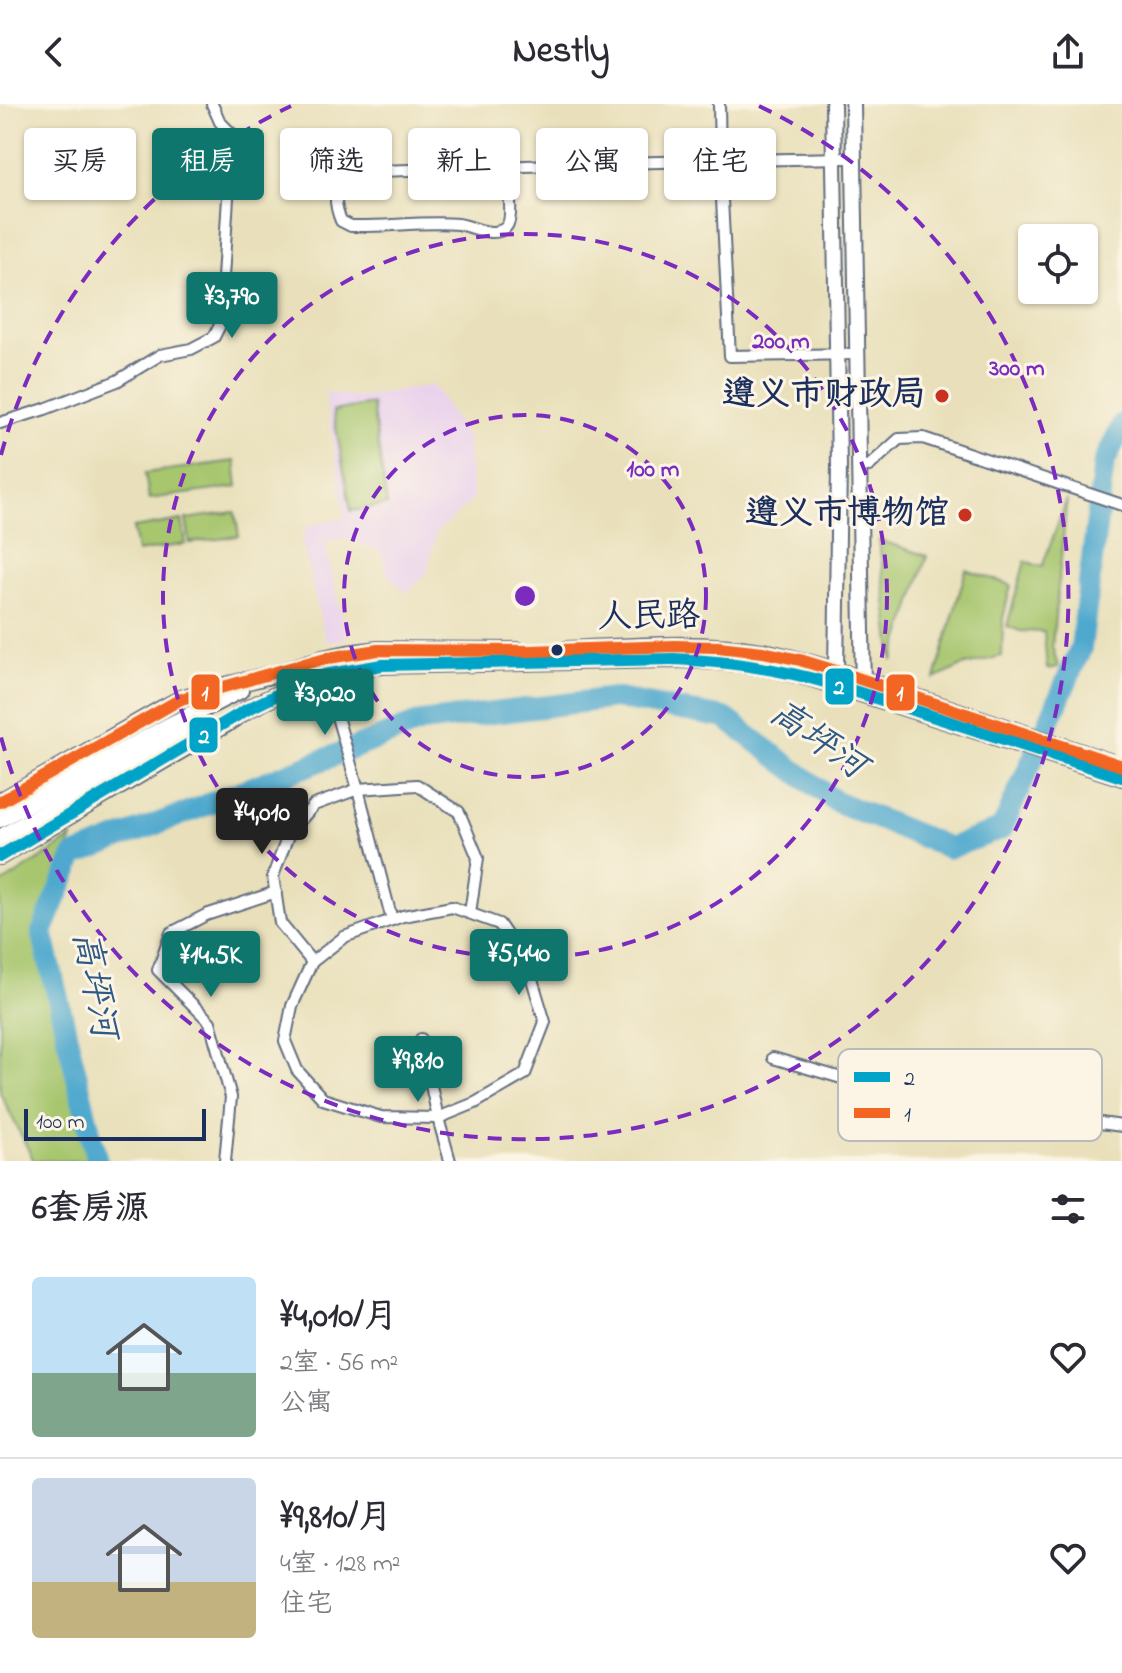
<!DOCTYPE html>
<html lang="zh">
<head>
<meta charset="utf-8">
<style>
  :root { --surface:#fff; --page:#f7f7f7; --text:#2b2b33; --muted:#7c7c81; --line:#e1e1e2; --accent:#0f766e }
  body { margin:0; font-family:"Indie Flower","LXGW WenKai TC",sans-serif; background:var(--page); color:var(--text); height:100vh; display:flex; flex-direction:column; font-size:30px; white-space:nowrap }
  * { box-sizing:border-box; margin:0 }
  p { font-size:26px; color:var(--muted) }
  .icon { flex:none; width:44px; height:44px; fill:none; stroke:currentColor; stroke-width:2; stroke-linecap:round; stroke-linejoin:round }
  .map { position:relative; height:1057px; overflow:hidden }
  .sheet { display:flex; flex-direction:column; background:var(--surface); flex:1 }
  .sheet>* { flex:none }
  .top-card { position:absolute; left:24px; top:24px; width:1074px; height:72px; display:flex; gap:16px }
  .controls { position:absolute; left:1018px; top:120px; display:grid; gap:16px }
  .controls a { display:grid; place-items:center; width:80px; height:80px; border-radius:8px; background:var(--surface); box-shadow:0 2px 6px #0004; font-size:40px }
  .scale { position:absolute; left:24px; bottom:20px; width:182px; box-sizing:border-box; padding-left:8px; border:4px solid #1b2f5e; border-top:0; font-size:22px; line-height:28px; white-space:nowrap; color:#1b2f5e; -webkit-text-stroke:6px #fcf5e5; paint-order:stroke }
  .price { position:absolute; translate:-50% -68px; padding:0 18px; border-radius:8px; background:var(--accent); color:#fff; font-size:26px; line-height:52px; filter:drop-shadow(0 2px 4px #0008) }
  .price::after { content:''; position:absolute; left:50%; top:48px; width:24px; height:18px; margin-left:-12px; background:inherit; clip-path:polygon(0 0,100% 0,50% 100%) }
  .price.active { background:#222; color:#fff }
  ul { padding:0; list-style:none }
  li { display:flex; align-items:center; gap:24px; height:200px; padding:0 32px }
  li+li { border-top:2px solid var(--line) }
  li span { display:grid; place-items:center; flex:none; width:224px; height:160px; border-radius:8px; color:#555 }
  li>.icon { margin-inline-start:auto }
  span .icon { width:96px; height:96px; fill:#fffc; stroke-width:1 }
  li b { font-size:34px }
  h2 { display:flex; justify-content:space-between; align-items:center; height:96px; padding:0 32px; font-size:34px }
  .pill { padding:0 28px; border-radius:8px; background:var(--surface); box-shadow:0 2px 6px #0004; font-size:28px; line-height:72px }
  .pill.active { background:var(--accent); color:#fff }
  header { display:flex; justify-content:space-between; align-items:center; height:104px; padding:0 32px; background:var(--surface); font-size:36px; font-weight:800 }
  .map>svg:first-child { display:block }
  .built { fill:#e9d1ed }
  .green { fill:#a7c66e; stroke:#617a66; stroke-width:2 }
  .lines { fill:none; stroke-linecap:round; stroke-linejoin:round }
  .river { stroke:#50a9ce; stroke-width:22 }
  .street-casing { stroke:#636d7f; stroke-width:14 }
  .secondary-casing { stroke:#636d7f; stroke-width:18 }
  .primary-casing { stroke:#636d7f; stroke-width:20 }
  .street { stroke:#fff; stroke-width:10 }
  .secondary { stroke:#fff; stroke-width:14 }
  .primary { stroke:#fff; stroke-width:16 }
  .bus-1-casing { stroke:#fcf5e5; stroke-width:18 }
  .bus-2-casing { stroke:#fcf5e5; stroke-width:18 }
  .bus-1 { stroke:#01a3c8; stroke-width:12 }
  .bus-2 { stroke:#f26522; stroke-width:12 }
  .ring { fill:none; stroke:#7b2cbf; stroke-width:4; stroke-dasharray:14 10 }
  .poi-dot { fill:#c8321e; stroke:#fcf5e5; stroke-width:3 }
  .bus-dot { fill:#1b2f5e; stroke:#fcf5e5; stroke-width:3 }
  .labels { text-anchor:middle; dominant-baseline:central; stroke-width:6; stroke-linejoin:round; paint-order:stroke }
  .poi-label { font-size:34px; font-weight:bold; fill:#1b2f5e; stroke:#fcf5e5; text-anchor:end }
  .street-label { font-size:34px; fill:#1b2f5e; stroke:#fcf5e5 }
  .water-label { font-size:36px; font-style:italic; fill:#2e5a85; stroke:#fcf5e5 }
  .key { fill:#fcf5e5; stroke:#b8babc; stroke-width:2 }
  .key-label { font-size:22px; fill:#1b2f5e }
  .centre { fill:#7b2cbf; stroke:#fcf5e5; stroke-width:4 }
  .ring-label { font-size:24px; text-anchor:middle; font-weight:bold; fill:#7b2cbf; stroke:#fcf5e5; stroke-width:6; stroke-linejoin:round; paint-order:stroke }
  .line-badge { stroke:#fcf5e5; stroke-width:3 }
  .badge-label { font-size:22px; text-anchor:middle; font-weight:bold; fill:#fff }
</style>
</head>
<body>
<header><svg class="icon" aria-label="back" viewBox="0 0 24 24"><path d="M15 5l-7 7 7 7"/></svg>Nestly<svg class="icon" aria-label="share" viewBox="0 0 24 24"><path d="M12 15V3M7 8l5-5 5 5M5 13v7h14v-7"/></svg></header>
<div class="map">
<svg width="1122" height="1057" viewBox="0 0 1122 1057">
  <rect width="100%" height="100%" fill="#fcf5e5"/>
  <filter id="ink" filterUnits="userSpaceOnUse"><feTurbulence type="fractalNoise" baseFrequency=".0125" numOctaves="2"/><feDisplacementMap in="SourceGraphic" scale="16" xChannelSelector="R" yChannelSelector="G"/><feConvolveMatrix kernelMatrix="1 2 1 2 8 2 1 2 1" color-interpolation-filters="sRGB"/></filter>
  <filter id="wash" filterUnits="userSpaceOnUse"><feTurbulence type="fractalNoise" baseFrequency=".006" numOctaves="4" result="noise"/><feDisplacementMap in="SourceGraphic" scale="32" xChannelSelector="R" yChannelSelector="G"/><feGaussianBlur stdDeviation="1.8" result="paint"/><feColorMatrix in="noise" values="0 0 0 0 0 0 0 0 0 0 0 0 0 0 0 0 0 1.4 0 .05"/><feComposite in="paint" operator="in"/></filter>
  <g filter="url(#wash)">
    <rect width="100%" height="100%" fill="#e9e0bb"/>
    <polygon class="built" points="433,281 467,335 473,395 436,429 426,470 407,489 389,473 380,447 345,434 325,437 346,535 326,538 302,438 308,421 345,414 325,288 356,294"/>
    <g class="green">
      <polygon points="372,300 387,401 351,407 333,307"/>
      <polygon points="235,357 238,383 149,395 145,369"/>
      <polygon points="1067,395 1052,542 1058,563 1047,565 1044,528 1020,527 1007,522 1025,457 1042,463"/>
      <polygon points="235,408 239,432 190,439 186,415"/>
      <polygon points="182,416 186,440 137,448 133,424"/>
      <polygon points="879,436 927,452 893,557"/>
      <polygon points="966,466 1011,481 1003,514 1002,552 962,562 935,575"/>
      <polygon points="72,734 59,770 50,808 51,838 96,1026 99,1057 34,1057 0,989 0,781"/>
    </g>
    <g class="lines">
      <polyline class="river" points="97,1057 42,828 74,752 421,618 614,594 725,614 835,697 949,744 1002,725 1081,544 1104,359 1122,321"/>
    </g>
  </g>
  <g filter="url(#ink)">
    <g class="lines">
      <defs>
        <g id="street">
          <polyline points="719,0 720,56 730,252 857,250"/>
          <path d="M506,62C507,75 515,114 506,123C495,135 472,122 458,120C423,117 386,123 351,122L341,117C333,97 333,83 350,68C518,62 686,56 854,54"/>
          <polyline points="0,319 45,305 117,277 160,251 191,245 214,233 220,221 232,30 220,18 212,0"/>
          <polyline points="859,362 869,362 899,335 923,334 1122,401"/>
          <polyline points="324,568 358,685 392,816"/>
          <polygon points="452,803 499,820 528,862 545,918 525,970 475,999 438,1014 381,1013 323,995 297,966 285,937 292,902 312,858 344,833 403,812"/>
          <polyline points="312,858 280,819 273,772 289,729 314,701 358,685 417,681 459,708 478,754 470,809"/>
          <polyline points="421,935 438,1014 450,1057"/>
          <polyline points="773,954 1016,1025 1079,1016 1122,1022"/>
          <polyline points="225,1057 231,993 210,918 158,866 171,829 206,811 276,788"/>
        </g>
        <g id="secondary">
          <polyline points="833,0 839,362 836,567 834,575"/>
          <polyline points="853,0 863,586"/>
        </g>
        <g id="primary">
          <path d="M566,546C632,543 699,537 764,548C789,553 812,560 836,567L1109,658"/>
          <polyline points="0,698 164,604 181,595 209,586 274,570 322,555 347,550 378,546 519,547"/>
          <polyline points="0,715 167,623 240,586"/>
          <polyline points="0,734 153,646 205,621"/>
          <path d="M0,752L227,619L248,605L289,585L324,571L354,565L382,561L674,555C732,556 777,563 832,580L1122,673"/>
        </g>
      </defs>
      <use href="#street" class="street-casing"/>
      <use href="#secondary" class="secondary-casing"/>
      <use href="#primary" class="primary-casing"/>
      <use href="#street" class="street"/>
      <use href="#secondary" class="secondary"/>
      <use href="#primary" class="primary"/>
      <defs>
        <path id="bus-1" d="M0,752L248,605L289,585L324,571L382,561L674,555C728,557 780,565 832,580L1122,673"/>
        <polyline id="bus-2" points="0,698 181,595 322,555 378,546 530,547 674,542 718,543 763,548 800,556 836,567 1122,662"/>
      </defs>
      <use href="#bus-1" class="bus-1-casing"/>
      <use href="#bus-2" class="bus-2-casing"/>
      <use href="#bus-1" class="bus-1"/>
      <use href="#bus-2" class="bus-2"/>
    </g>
  </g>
  <g class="ring">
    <circle cx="525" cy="492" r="181"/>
    <circle cx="525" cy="492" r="362"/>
    <path d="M1 351A543 543 0 0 1 291 2M759 2A543 543 0 1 1 1 633"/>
  </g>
  <g class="poi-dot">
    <circle cx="942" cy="292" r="8"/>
    <circle cx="965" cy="411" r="8"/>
  </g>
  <circle class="bus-dot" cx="557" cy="546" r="7"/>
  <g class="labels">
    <g class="poi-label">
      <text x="926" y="292">遵义市财政局</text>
      <text x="949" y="411">遵义市博物馆</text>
    </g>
    <g class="street-label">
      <text transform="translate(649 514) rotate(-1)">人民路</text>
    </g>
    <g class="water-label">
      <text transform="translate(817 637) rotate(35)">高坪河</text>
      <text transform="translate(93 881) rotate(79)">高坪河</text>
    </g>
  </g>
  <rect x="838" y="945" width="264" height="92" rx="12" class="key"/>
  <rect x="854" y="968" width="36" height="10" fill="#01a3c8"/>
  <rect x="854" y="1004" width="36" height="10" fill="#f26522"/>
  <g class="key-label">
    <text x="904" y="981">2</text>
    <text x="904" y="1017">1</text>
  </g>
  <circle cx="525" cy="492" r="12" class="centre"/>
  <g class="ring-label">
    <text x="781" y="244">200 m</text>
    <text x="1017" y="271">300 m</text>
    <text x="653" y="372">100 m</text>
  </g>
  <g class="line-badge">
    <rect x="824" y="563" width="31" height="39" rx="8" fill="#01a3c8"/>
    <rect x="190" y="569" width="31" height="38" rx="8" fill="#f26522"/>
    <rect x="885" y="569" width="31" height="39" rx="8" fill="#f26522"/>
    <rect x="188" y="612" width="31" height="38" rx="8" fill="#01a3c8"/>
  </g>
  <g class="badge-label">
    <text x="839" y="590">2</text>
    <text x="205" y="596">1</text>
    <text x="900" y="596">1</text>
    <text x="204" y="639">2</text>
  </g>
</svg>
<div class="controls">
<a><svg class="icon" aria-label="locate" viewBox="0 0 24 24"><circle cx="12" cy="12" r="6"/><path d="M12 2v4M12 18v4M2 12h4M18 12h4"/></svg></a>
</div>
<div class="scale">100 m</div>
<b class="price" style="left:232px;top:236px">¥3,790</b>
<b class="price" style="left:325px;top:633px">¥3,020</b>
<b class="price active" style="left:262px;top:752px">¥4,010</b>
<b class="price" style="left:519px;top:893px">¥5,440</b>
<b class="price" style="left:211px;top:895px">¥14.5K</b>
<b class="price" style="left:418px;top:1000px">¥9,810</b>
<div class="top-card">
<a class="pill">买房</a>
<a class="pill active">租房</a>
<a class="pill">筛选</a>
<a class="pill">新上</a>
<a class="pill">公寓</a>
<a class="pill">住宅</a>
</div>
</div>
<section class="sheet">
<h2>6套房源<svg class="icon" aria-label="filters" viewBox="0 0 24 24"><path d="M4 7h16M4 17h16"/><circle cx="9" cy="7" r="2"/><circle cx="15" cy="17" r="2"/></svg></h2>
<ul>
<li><span style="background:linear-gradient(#bfe0f5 60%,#7fa58c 0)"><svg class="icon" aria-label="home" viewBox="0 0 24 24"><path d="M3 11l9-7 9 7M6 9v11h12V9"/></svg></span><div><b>¥4,010/月</b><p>2室 · 56 m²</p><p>公寓</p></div><svg class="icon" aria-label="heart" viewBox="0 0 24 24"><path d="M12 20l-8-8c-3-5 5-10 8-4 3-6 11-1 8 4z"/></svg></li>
<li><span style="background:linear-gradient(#c9d6e8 65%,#c2b280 0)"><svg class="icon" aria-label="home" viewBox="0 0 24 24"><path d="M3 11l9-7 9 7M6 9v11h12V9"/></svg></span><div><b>¥9,810/月</b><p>4室 · 128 m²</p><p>住宅</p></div><svg class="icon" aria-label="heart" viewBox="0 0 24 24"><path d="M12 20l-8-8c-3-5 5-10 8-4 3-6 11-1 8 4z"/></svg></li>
</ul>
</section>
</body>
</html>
